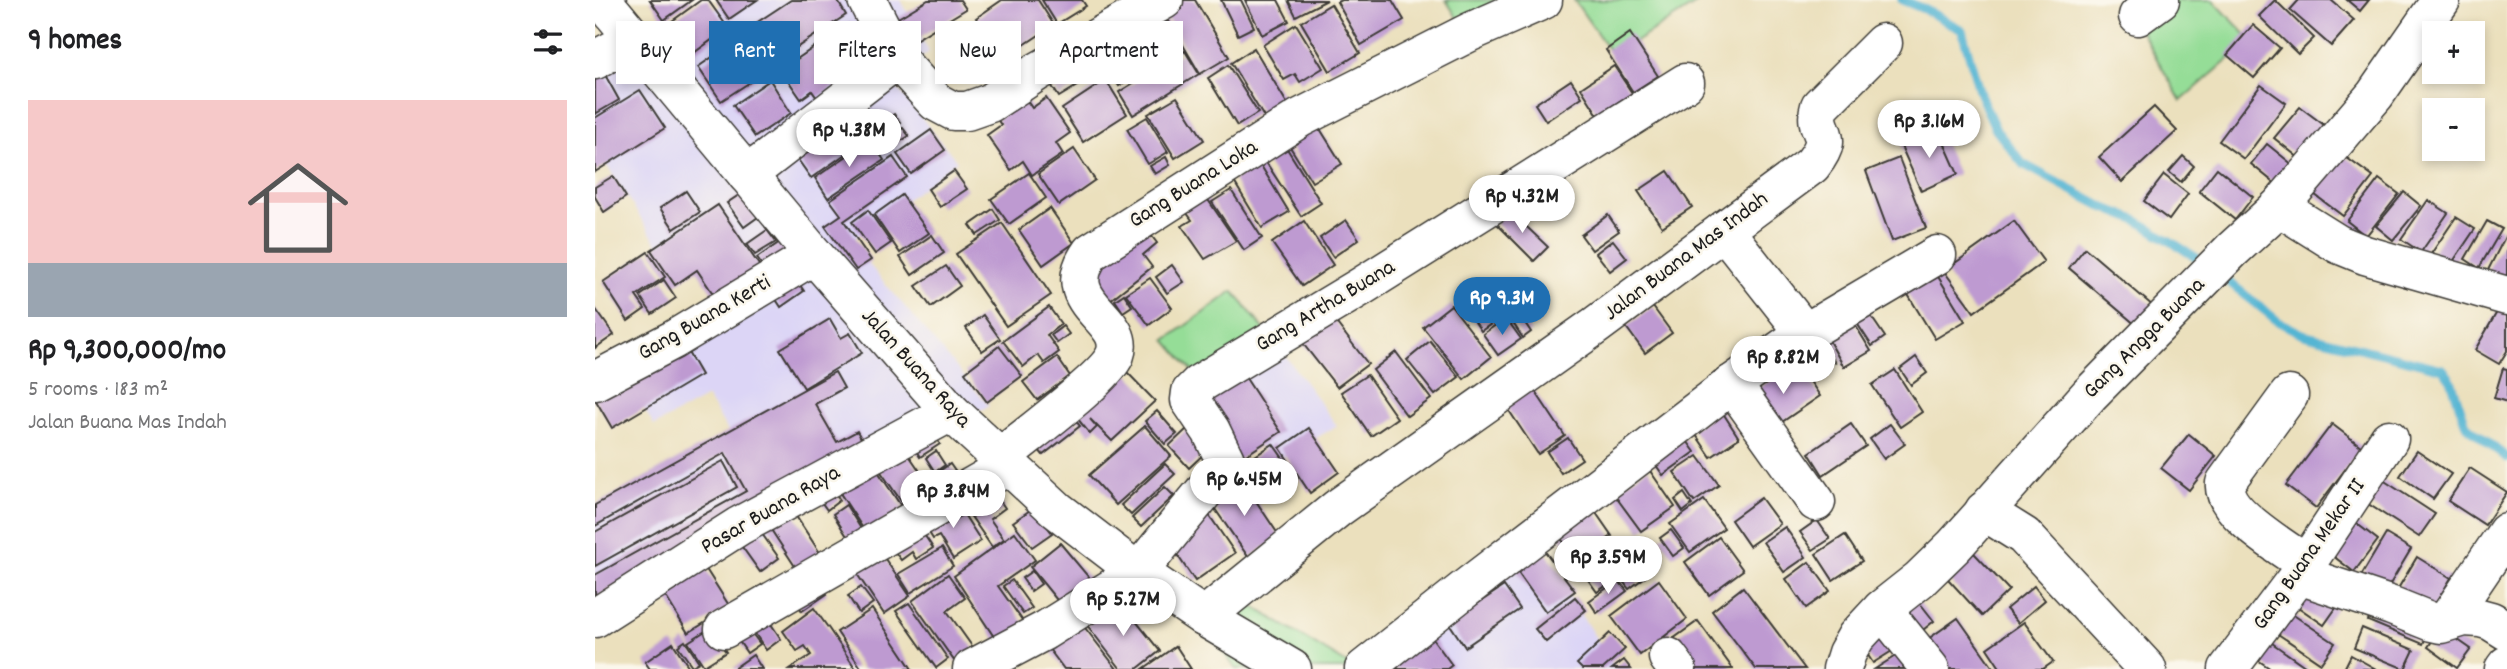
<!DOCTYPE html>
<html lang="en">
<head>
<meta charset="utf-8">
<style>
  :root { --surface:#fff; --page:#f6f6f6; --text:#202124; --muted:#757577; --line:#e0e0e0; --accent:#1f6fb2 }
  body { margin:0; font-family:Dekko,sans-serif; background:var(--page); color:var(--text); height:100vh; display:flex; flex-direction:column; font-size:26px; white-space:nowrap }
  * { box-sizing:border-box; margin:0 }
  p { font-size:23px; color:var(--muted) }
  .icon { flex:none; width:38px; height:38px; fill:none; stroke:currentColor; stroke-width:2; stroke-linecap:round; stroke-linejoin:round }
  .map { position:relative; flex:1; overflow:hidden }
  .details { display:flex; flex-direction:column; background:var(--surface); width:595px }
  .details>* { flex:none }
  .hud { position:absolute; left:21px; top:21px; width:665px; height:63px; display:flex; gap:14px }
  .controls { position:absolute; left:1827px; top:21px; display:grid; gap:14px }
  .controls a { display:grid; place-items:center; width:63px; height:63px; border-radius:0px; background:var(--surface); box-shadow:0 4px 10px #0003; font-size:35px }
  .price { position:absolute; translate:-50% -60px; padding:0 16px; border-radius:24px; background:#fff; color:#222; font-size:23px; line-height:46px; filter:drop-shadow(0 2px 4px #0008) }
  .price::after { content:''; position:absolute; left:50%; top:42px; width:21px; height:16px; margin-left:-10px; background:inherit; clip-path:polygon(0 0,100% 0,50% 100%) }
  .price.active { background:var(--accent); color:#fff }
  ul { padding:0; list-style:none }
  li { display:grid; align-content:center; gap:14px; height:371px; padding:0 28px }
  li+li { border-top:2px solid var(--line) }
  li span { display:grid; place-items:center; height:217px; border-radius:0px; color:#555 }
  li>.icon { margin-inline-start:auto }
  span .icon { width:126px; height:126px; fill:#fffc; stroke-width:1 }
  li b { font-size:30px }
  h2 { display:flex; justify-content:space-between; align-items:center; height:84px; padding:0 28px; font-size:30px }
  .chip { padding:0 24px; border-radius:0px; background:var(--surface); box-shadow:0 4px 10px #0003; font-size:24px; line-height:63px }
  .chip.active { background:var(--accent); color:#fff }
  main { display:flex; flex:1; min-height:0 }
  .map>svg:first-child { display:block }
  .built { fill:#dcd5f6 }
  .green { fill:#95dd97; stroke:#587c5a; stroke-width:2 }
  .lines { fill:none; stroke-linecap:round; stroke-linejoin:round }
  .stream { stroke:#55b5d3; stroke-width:9 }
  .building { fill:#be9ad1 }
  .minor-casing { stroke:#3b3934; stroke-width:41 }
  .minor { stroke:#fff; stroke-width:38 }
  .labels { text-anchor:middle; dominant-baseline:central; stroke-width:5; stroke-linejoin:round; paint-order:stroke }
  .street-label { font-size:23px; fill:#1c1c1c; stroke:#fbf7ec }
</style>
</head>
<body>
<main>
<section class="details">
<h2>9 homes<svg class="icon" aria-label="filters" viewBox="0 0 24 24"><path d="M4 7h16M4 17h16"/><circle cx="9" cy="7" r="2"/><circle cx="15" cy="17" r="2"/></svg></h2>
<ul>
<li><span style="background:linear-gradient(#f6c9c9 75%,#9aa5b1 0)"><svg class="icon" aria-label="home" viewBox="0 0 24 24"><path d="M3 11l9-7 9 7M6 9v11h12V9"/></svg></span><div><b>Rp 9,300,000/mo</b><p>5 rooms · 183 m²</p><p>Jalan Buana Mas Indah</p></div></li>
</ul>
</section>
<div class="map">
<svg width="1912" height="669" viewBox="0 0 1912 669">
  <rect width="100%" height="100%" fill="#fbf7ec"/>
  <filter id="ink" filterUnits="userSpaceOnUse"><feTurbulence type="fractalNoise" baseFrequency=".0143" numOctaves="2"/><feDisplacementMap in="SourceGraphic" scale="14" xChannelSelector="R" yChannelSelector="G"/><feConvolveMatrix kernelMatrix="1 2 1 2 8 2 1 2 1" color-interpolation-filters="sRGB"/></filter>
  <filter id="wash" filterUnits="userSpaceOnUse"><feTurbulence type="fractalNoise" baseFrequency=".00686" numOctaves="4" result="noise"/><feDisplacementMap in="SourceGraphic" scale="28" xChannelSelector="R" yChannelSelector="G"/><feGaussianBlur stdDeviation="1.57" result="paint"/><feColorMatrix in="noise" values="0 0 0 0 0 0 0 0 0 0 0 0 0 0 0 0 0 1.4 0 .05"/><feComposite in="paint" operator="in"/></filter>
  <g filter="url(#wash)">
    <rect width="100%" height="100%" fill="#ebe0bd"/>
    <g class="built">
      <polygon points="134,0 306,0 334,52 296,80 362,161 255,242 394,406 160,539 0,583 0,523 143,447 112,397 59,426 29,374 136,313 89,234 65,248 0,147 0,75 78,38"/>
      <polygon points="687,351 742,426 679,462 619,396"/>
      <polygon points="942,547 1021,669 778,669"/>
    </g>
    <g class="green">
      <polygon points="851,0 899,0 908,13 871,32"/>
      <polygon points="979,0 1107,0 1018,56"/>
      <polygon points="1577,0 1618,0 1656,40 1586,101 1542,24"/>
      <polygon points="638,291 687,351 619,396 571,340"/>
      <polygon points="651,602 760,669 641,669 619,640"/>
    </g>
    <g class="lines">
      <g class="stream">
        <polyline points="1307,0 1329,9 1367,30 1385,94 1401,130 1428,164 1508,207 1543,221 1610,263"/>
        <polyline points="1624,274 1684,322 1708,334 1848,369 1856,380 1871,425 1912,458"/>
      </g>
    </g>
    <g id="blocks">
      <g class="building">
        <polygon points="55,0 97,0 69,20"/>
        <polygon points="106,0 113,0 133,28 85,63 62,32"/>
        <polygon points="121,0 162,0 134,19"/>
        <polygon points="196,0 242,0 251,15 175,65 152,29"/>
        <polygon points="333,0 365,0 371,9 307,48 293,24"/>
        <polygon points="407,0 443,0 459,25 408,59 381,18"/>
        <polygon points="447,0 487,0 491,6 462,24"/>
        <polygon points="586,0 600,0 634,57 605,74 568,11"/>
        <polygon points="626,0 646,0 659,27 643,35"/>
        <polygon points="650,0 683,0 694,21 667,35"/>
        <polygon points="693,0 732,0 701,16"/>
        <polygon points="746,0 797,0 809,20 766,45 742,2"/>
        <polygon points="1680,0 1719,38 1703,54 1664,16"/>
        <polygon points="1704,0 1736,0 1759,20 1736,46 1695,10"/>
        <polygon points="1752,0 1774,0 1765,11"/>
        <polygon points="736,4 765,53 735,71 706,22"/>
        <polygon points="566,12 587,48 573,57 551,21"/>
        <polygon points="253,24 277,60 222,98 217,91 206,99 186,70"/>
        <polygon points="701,24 728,68 705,82 700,74 689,80 668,45"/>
        <polygon points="1658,25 1685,48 1659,78 1632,55"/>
        <polygon points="520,31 546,71 524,86 497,46"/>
        <polygon points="1035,33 1063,76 1038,92 1011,50"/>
        <polygon points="145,38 169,73 126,101 103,67"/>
        <polygon points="659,48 693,105 670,119 636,63"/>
        <polygon points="590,51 604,74 538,115 524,92"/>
        <polygon points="487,54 500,75 464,97 451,77"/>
        <polygon points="4,64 24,100 0,114 0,66"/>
        <polygon points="633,65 663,113 642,126 613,78"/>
        <polygon points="1019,66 1037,93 1003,115 986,88"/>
        <polygon points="175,80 196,113 160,137 138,105"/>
        <polygon points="511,80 532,114 488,142 467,109"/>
        <polygon points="976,80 987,97 951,121 940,104"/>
        <polygon points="1666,85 1691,103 1649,159 1624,141"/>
        <polygon points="45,90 70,128 0,172 0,118"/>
        <polygon points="582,97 609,140 580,158 553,114"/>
        <polygon points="430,98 437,108 451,98 475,133 461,143 468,154 437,175 428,161 416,170 392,135 406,125 402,119"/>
        <polygon points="1559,107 1582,131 1527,182 1504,157"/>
        <polygon points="1705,107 1729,125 1704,158 1679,138"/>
        <polygon points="256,114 272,139 216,178 199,154"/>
        <polygon points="299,114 305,122 286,136 280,127"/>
        <polygon points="717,116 747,164 717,182 687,134"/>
        <polygon points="552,117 573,152 553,164 532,129"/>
        <polygon points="308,128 314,136 298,146 293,139"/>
        <polygon points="1343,129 1363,174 1326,191 1306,146"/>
        <polygon points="336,130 350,150 316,174 302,154"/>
        <polygon points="686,139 726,203 706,216 665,153"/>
        <polygon points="275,140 289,160 233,198 220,178"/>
        <polygon points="1672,144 1704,170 1688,190 1656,164"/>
        <polygon points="479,149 500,180 464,205 443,174"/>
        <polygon points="1741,150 1778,177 1748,216 1711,188"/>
        <polygon points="1588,156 1599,166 1586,182 1574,172"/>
        <polygon points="298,157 312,177 249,221 276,260 261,270 230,226 246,215 235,200"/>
        <polygon points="571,157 575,165 560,174 555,166"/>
        <polygon points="1304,158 1331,228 1297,241 1271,171"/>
        <polygon points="665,164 694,212 667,228 638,180"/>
        <polygon points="1622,168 1658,197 1640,220 1604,191"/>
        <polygon points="359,171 372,189 345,207 333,189"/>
        <polygon points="1073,171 1097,207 1067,227 1043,191"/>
        <polygon points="434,173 451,198 414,224 396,199"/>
        <polygon points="1569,175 1593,194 1574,220 1549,201"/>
        <polygon points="18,176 31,197 9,212 0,197 0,187"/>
        <polygon points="1784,179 1804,194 1771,236 1752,221"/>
        <polygon points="636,190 667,238 649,250 617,202"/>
        <polygon points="91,191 105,212 79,229 65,208"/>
        <polygon points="607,191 641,241 610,259 587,226 597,220 586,205"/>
        <polygon points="1809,192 1826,206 1798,240 1781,226"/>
        <polygon points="147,193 163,217 149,227 132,203"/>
        <polygon points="307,195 334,233 305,253 279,215"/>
        <polygon points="1833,200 1853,213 1826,252 1806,239"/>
        <polygon points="123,205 166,268 121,298 102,270 80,285 56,250"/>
        <polygon points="455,208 479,243 448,265 424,230"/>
        <polygon points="398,209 405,220 382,235 375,225"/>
        <polygon points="273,210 296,243 280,254 257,222"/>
        <polygon points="914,210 953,247 939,261 901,223"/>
        <polygon points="1013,215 1024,231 997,250 986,235"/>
        <polygon points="1861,217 1880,229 1855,266 1836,254"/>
        <polygon points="751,220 764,239 738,257 725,238"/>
        <polygon points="709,221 738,265 707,286 677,243"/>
        <polygon points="1419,221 1449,262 1379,312 1349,271"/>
        <polygon points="1892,221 1907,229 1884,268 1870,259"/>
        <polygon points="407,223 456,295 411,326 361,254"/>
        <polygon points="549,226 562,243 548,255 557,267 515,300 491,270"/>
        <polygon points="172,230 181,242 160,255 152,244"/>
        <polygon points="1912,233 1912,285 1891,274"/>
        <polygon points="337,235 349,253 317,275 305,257"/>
        <polygon points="1018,240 1032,258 1015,271 1001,253"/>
        <polygon points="185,242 195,258 172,273 162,258"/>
        <polygon points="1490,248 1558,306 1541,325 1474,268"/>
        <polygon points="53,252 70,277 41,296 50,309 33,321 8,282"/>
        <polygon points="577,265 589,282 572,293 561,277"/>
        <polygon points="351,266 365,286 336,307 321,286"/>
        <polygon points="1339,270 1370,321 1340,339 1309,288"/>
        <polygon points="196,272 209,291 186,307 173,287"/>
        <polygon points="555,278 577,308 554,325 531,294"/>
        <polygon points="69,280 81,298 57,314 45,296"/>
        <polygon points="892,291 909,315 886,331 870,307"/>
        <polygon points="529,294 537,306 528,312 520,300"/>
        <polygon points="1909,300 1912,302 1912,351 1904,364 1880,350"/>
        <polygon points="856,305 896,357 869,379 828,327"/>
        <polygon points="919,306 936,332 928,338 910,311"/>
        <polygon points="1269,306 1290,337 1277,346 1256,314"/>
        <polygon points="454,307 466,324 452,335 464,352 449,363 443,355 428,367 408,341"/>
        <polygon points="1058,307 1077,333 1050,353 1031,327"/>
        <polygon points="0,308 19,335 0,348"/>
        <polygon points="733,312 773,364 742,387 702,336"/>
        <polygon points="388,315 405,339 387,351 371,328"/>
        <polygon points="1254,315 1276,351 1249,367 1228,330"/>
        <polygon points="911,318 926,339 903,355 888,334"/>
        <polygon points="235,319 246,338 255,333 267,353 209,388 185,349"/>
        <polygon points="468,326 474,334 462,343 456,335"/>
        <polygon points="1221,332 1240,362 1225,371 1206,342"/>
        <polygon points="84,337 106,375 17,428 0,399"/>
        <polygon points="835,341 864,377 840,395 812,360"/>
        <polygon points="404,346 427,376 392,402 370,372"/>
        <polygon points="801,352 836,399 812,416 778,370"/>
        <polygon points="462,357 475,376 442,400 428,382"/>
        <polygon points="1321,357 1332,373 1316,385 1305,369"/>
        <polygon points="1202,362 1225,396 1174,431 1151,397"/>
        <polygon points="643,366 686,432 642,461 599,395"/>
        <polygon points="1908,368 1912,369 1912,402 1899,398"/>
        <polygon points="529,369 560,401 517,441 495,419 502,427 495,434 482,418"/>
        <polygon points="1300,370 1327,412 1305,427 1277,385"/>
        <polygon points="240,372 249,388 220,404 242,442 262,431 271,447 0,598 0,575 151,491 130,453 0,526 0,505"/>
        <polygon points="772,375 802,418 776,436 746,392"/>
        <polygon points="938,388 970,436 943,454 911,406"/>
        <polygon points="472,410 485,426 448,455 435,439"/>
        <polygon points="1126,410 1144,438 1116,457 1097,429"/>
        <polygon points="562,411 582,434 570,444 550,421"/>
        <polygon points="1256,424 1271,446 1228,475 1214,453"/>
        <polygon points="1295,424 1310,444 1289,459 1275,439"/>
        <polygon points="1737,424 1767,447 1721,508 1691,485"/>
        <polygon points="550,426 576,456 521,505 494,475"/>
        <polygon points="593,428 613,450 594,468 574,446"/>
        <polygon points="714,428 744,472 715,493 685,448"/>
        <polygon points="337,432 345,444 325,457 317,444"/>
        <polygon points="1594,434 1621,456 1594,490 1566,468"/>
        <polygon points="973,438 987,459 966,473 952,452"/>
        <polygon points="1090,438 1100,452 1068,475 1058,461"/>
        <polygon points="678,444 701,477 666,500 644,467"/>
        <polygon points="309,448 340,493 313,511 282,466"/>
        <polygon points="341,451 350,465 340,472 331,458"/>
        <polygon points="1822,451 1856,474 1838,499 1805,476"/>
        <polygon points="1103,456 1124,485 1099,502 1079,472"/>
        <polygon points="128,461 142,487 0,566 0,532"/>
        <polygon points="278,464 308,509 271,533 241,487"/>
        <polygon points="355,464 364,477 349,487 340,474"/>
        <polygon points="570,464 580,474 536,515 526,505"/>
        <polygon points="1053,468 1080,507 1046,531 1018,493"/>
        <polygon points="1875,468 1912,492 1890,525 1853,501"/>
        <polygon points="1782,476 1840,514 1824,537 1767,500"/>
        <polygon points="645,477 685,537 654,558 613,499"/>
        <polygon points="391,480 410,508 395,519 409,539 397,547 364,499"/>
        <polygon points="234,484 245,500 232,510 220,493"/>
        <polygon points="570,487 579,496 546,527 537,518"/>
        <polygon points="1089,493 1097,505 1088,512 1080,500"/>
        <polygon points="1166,498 1185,524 1154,546 1136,520"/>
        <polygon points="1109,500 1129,528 1095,552 1075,524"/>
        <polygon points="361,502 386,541 358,559 344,536 338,539 328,523"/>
        <polygon points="251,505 268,532 255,541 238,514"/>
        <polygon points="195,507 227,556 203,571 171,522"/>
        <polygon points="438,508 457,533 437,547 418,522"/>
        <polygon points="999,510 1017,536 981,560 963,534"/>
        <polygon points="612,512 640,553 600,581 572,540"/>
        <polygon points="1222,520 1235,539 1218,550 1205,532"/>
        <polygon points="1757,520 1783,540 1759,572 1733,552"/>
        <polygon points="160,524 184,558 165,572 140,537"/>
        <polygon points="322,524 338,548 321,559 317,552 306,560 294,544"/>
        <polygon points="1190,527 1211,557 1189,572 1168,542"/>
        <polygon points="1076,530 1089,548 1078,556 1065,538"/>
        <polygon points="420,532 440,560 403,586 432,627 405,646 359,576"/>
        <polygon points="1791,534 1816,549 1791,591 1766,576"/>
        <polygon points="1250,535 1267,561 1238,580 1221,554"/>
        <polygon points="1124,537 1148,570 1114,595 1090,562"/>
        <polygon points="465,543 496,580 466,605 435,567"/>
        <polygon points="1015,544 1033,570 1002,592 984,567"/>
        <polygon points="282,547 315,596 289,614 256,565"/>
        <polygon points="347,548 358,566 315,593 303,574"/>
        <polygon points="949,550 980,591 951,612 921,570"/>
        <polygon points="1379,553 1414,590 1387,616 1353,579"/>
        <polygon points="1822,557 1856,578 1835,613 1801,592"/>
        <polygon points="1214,562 1235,591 1211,608 1191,579"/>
        <polygon points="1047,565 1054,574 1034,589 1027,580"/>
        <polygon points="109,566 135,607 93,633 68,592"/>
        <polygon points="437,571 446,584 436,591 427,578"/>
        <polygon points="353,574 370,598 352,611 379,649 360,662 317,601"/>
        <polygon points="223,580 232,594 207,611 198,597"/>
        <polygon points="417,580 437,608 428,614 408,586"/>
        <polygon points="1023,580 1032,591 1002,613 994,601"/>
        <polygon points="1064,580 1092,619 1045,655 1016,616"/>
        <polygon points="1708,585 1741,608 1729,625 1696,602"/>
        <polygon points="909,586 925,609 870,647 854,623"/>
        <polygon points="1439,586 1450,600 1423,623 1411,609"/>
        <polygon points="266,587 278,603 264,613 253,596"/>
        <polygon points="1148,587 1210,669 1161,669 1117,611"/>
        <polygon points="980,597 991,610 951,642 940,629"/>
        <polygon points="1321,598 1339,621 1318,638 1300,615"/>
        <polygon points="524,600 565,651 542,669 526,669 492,625"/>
        <polygon points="314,603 353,659 341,668 301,611"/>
        <polygon points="1781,603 1836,626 1828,644 1773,621"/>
        <polygon points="219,608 234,629 261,669 195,669 216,655 210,646 202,651 188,631"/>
        <polygon points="277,609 317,669 267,669 242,632"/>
        <polygon points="1691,610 1740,643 1726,663 1677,630"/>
        <polygon points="168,612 186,639 171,650 153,623"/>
        <polygon points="1363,618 1399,669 1343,669 1326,644"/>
        <polygon points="1103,621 1138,669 1089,669 1071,644"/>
        <polygon points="1429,622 1458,662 1448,669 1406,669 1392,648"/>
        <polygon points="149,623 165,644 152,653 137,631"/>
        <polygon points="487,624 522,669 469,669 454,649"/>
        <polygon points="115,628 131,652 109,666 93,642"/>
        <polygon points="1767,628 1819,650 1810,669 1759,648"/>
        <polygon points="1846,628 1876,649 1862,668 1833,647"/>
        <polygon points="1015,633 1030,649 1008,669 987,669 982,664"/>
        <polygon points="1286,634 1297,651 1278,663 1267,646"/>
        <polygon points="835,635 857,665 852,669 789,669"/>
        <polygon points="1667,636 1714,669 1676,669 1654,654"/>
        <polygon points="90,641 104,662 97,666 83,646"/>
        <polygon points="78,643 95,669 55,669 50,662"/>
        <polygon points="581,646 596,669 548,669"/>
        <polygon points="158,655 167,669 138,669"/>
        <polygon points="1302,655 1312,669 1280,669"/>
        <polygon points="1756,655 1781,669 1749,669"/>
        <polygon points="1029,660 1036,669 1017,669"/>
      </g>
    </g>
  </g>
  <g filter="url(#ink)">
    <use href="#blocks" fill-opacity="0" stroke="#3b3934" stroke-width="2"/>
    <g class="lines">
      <defs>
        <g id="minor">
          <polyline points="7,0 219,255 356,412 462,510 543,572 609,617 697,669"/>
          <polyline points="272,0 302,59 341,102 358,111 372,111 395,103 442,72 569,0"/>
          <polyline points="1543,16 1565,0"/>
          <polyline points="0,60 39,39"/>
          <polyline points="152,175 302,59"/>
          <polyline points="1684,207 1743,244 1770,255 1912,296"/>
          <polyline points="1129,230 1210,333"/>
          <polyline points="0,381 78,340 219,255"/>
          <polyline points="1137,384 1221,502"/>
          <path d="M1694,395L1630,483C1626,512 1689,548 1711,564"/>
          <path d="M405,458C428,438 511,378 520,355C534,317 458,305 496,252L705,118L875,32L948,0"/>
          <polyline points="1389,511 1429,536 1552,669"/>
          <polyline points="1704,575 1797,606 1837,622 1846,624 1869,617 1885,618 1896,621 1912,631"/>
          <polyline points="1287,609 1335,669"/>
          <path d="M609,617L743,508L1000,326L1217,165C1244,131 1216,135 1225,106L1288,43"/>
          <polyline points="0,618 144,526 356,412"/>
          <polyline points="1851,622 1912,532"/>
          <polyline points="129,629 413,466"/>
          <polyline points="1073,657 1082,669"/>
          <polyline points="377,669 449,631 543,572 617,482 628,467 630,460 616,431 595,400 596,392 604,384 767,286 1090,83"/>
          <polyline points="769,669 875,585 1137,384 1210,333 1342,255"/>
          <polyline points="1247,669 1252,653 1261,637 1287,609 1325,579 1359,546 1494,395 1637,250 1684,207 1780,95 1846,0"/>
          <polyline points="1633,669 1704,575 1794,439"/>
          <polyline points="1909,669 1912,665"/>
        </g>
      </defs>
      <use href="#minor" class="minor-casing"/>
      <use href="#minor" class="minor"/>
    </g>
  </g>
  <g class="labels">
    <g class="street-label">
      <text transform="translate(599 185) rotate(-32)">Gang Buana Loka</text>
      <text transform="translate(1092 257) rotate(-37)">Jalan Buana Mas Indah</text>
      <text transform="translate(731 307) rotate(-31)">Gang Artha Buana</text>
      <text transform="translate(110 319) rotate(-30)">Gang Buana Kerti</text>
      <text transform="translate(1550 339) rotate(-45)">Gang Angga Buana</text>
      <text transform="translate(320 369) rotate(48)">Jalan Buana Raya</text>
      <text transform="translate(176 511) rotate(-30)">Pasar Buana Raya</text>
      <text transform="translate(1715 555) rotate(-55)">Gang Buana Mekar II</text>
    </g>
  </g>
</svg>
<div class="controls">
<a>+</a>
<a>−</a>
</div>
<b class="price" style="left:1334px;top:160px">Rp 3.16M</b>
<b class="price" style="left:254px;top:169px">Rp 4.38M</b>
<b class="price" style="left:927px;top:235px">Rp 4.32M</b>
<b class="price active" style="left:907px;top:337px">Rp 9.3M</b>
<b class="price" style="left:1188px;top:396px">Rp 8.82M</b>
<b class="price" style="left:649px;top:518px">Rp 6.45M</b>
<b class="price" style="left:358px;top:530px">Rp 3.84M</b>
<b class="price" style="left:1013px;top:596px">Rp 3.59M</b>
<b class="price" style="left:528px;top:638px">Rp 5.27M</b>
<div class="hud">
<a class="chip">Buy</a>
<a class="chip active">Rent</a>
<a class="chip">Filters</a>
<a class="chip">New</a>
<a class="chip">Apartment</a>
</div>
</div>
</main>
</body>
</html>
